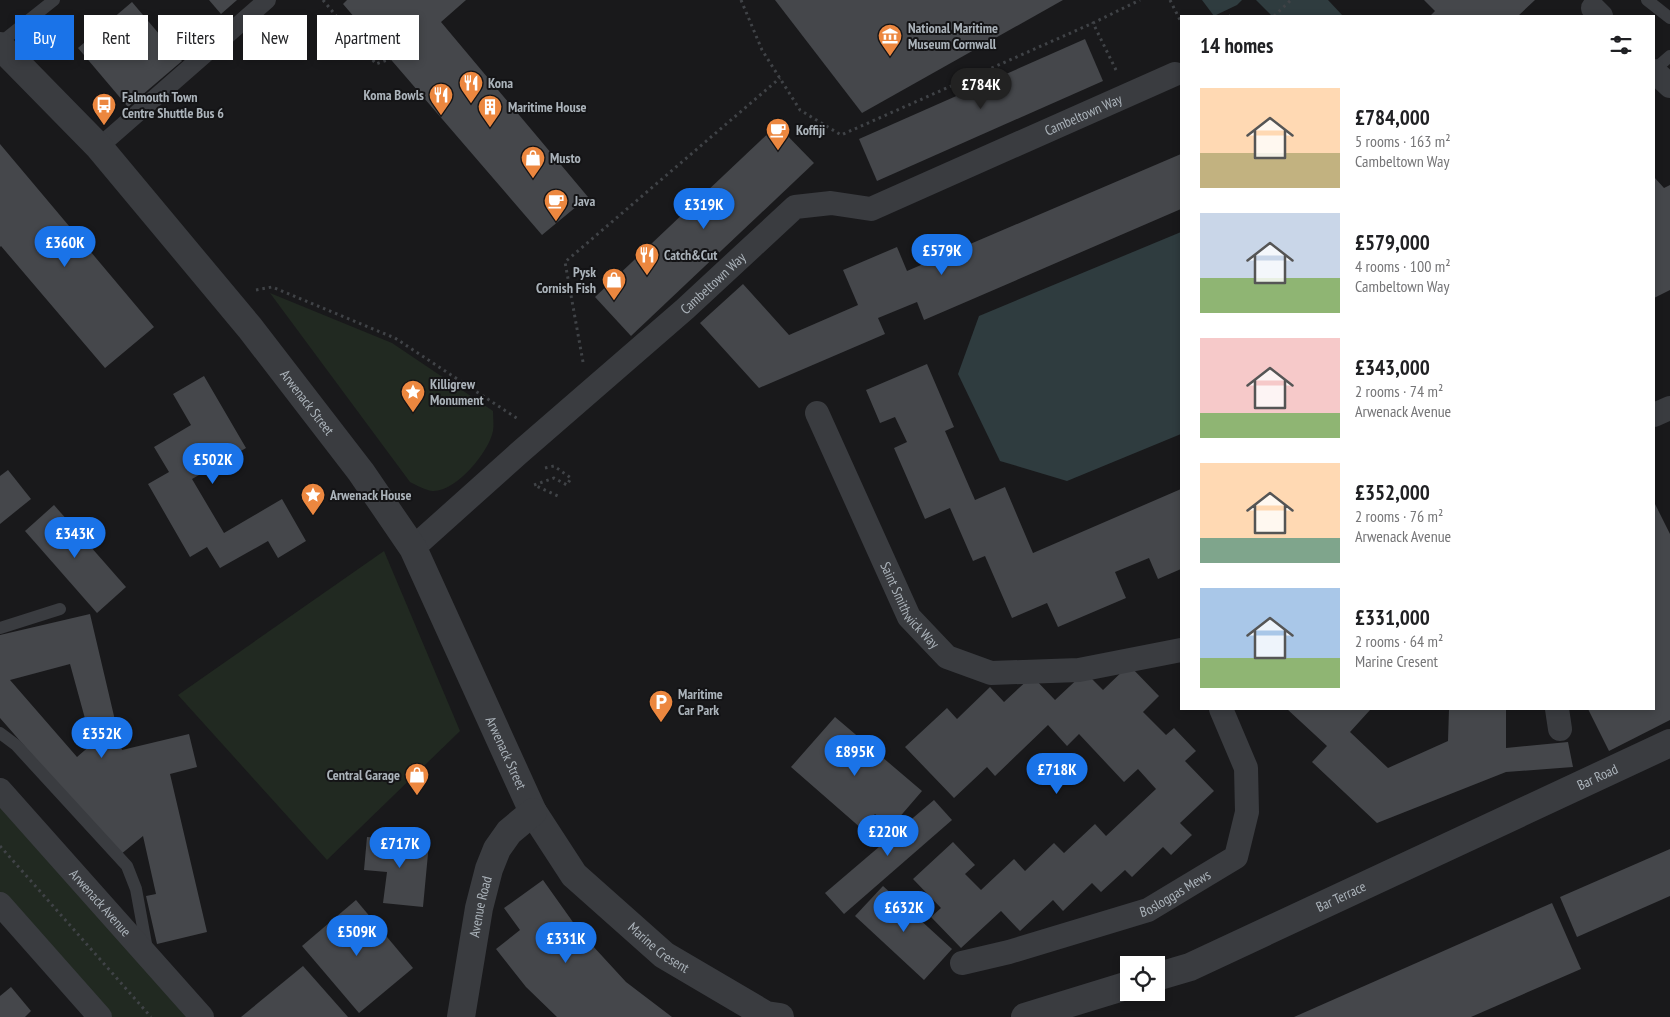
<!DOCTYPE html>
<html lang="en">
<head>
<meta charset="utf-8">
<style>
  :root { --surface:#fff; --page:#f6f6f6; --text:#202124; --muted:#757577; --accent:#1a73e8 }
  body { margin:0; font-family:"PT Sans Narrow",sans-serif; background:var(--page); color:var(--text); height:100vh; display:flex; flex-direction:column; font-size:19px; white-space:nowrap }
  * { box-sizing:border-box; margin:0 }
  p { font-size:16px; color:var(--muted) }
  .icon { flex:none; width:28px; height:28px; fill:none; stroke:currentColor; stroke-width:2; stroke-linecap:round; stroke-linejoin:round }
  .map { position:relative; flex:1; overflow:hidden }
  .panel { position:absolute; left:1180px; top:15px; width:475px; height:695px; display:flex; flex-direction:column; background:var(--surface); border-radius:0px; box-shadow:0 2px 8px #0003 }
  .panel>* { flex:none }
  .banner { position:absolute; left:15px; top:15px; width:475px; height:45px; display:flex; gap:10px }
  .buttons { position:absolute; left:1120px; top:956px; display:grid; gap:10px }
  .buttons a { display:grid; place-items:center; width:45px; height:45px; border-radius:0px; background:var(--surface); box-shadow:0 2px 8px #0003; font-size:25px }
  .price { position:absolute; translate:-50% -42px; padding:0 11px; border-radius:18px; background:var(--accent); color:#fff; font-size:16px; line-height:32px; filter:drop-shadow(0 1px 2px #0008) }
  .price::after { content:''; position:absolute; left:50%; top:30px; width:15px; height:11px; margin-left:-8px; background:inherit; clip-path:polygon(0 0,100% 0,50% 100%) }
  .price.on { background:#222; color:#fff }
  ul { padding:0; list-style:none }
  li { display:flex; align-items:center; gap:15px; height:125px; padding:0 20px }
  li span { display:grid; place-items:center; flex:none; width:140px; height:100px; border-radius:0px; color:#555 }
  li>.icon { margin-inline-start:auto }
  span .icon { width:60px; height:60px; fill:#fffc; stroke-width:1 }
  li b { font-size:21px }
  h2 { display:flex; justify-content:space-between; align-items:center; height:60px; padding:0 20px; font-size:21px }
  .chip { padding:0 18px; border-radius:0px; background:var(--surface); box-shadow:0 2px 8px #0003; font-size:18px; line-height:45px }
  .chip.on { background:var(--accent); color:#fff }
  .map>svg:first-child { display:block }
  .green { fill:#212921 }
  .water { fill:#2f3c3f }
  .building { fill:#45474b; fill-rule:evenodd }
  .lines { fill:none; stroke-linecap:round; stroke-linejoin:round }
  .path { stroke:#404347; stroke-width:3; stroke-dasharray:2.5 4; stroke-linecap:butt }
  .service { stroke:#3a3c40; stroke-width:12 }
  .pedestrian { stroke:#3a3c40; stroke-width:18 }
  .minor { stroke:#3a3c40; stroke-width:24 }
  .tertiary { stroke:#3a3c40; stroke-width:28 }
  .labels { text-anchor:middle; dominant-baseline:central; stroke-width:4; stroke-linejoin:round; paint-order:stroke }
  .poi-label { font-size:14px; font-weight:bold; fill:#abb3ba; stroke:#141416; text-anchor:start }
  .street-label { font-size:14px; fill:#abb3ba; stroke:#141416 }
</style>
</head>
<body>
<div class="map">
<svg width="1670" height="1017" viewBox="0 0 1670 1017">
  <rect width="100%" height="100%" fill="#19191b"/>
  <g class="green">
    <path d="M270,293L392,343L493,411C493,417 494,425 493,431C489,452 455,493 432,491C425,490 416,485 410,482Z"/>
    <polygon points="384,551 460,731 327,860 178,695"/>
    <polygon points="0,797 196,1017 108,1017 0,895"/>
  </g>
  <g class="water">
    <polygon points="1202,0 1242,0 1237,5 1214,16"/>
    <polygon points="1256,0 1328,0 1343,16 1272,16"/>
    <polygon points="1181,232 1181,434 1067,481 1000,461 958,374 979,316"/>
  </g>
  <g class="building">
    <polygon points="209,0 237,0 221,14"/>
    <polygon points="347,0 466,0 441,22 588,197 542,235 343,4"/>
    <polygon points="775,0 1063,0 862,113"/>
    <polygon points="1424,0 1535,0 1518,16 1430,16 1435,11"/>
    <polygon points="132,2 182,61 128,107 78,48"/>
    <polygon points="1085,39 1103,81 877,181 859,139"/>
    <polygon points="777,125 814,163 631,336 595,297"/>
    <polygon points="0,144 154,327 105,368 1,246 0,247"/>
    <polygon points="1181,154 1181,209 924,320 917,302 878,318 885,334 759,388 700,323 743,284 789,335 858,305 843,270 897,247 907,271"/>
    <polygon points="1654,177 1664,188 1670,185 1670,290 1654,298"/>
    <polygon points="927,364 954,427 945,431 975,500 1005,487 1033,553 1181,489 1181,569 1158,579 1149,558 1115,572 1126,598 1058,627 1047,603 1012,618 985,556 973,561 950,508 925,519 894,448 907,442 895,417 880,423 866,390"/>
    <polygon points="204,376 246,448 192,479 224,533 282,499 306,541 278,558 268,541 220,568 207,547 190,557 148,484 169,472 154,447 191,425 173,394"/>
    <polygon points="8,470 31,499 0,524 0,476"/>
    <polygon points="1654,502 1670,534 1670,720 1609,751 1588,709 1654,709"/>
    <polygon points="54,505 126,587 97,613 25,531"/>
    <path d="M90,614L122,750L189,734L197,767L170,774L207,932L157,944L146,896L156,894L143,836L120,855L0,718V635ZM70,664L92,744L77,757L10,680Z"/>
    <polygon points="1129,665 1159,696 1143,712 1166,735 1174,728 1196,751 1185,761 1214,791 1180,823 1192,835 1171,855 1163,847 1132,877 1125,870 1101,892 1092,883 1063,911 1053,900 1020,931 1001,911 961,948 931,917 941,908 913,879 953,842 975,865 965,874 981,890 1014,859 1025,871 1054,843 1064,853 1095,824 1106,836 1156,789 1138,769 1124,782 1079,734 1067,746 1048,725 995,776 987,767 954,798 905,747 947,708 957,719 990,687 1004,702 1032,676 1055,700 1085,672 1103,690"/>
    <polygon points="1287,709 1369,709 1370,710 1350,732 1388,768 1448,741 1449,709 1506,709 1506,748 1568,742 1573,767 1506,772 1377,823 1312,762 1327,746"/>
    <polygon points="835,717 922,791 891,827 875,814 862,829 791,767"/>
    <polygon points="934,800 952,820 844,914 825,893"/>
    <polygon points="367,837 429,843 423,907 383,903 387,872 364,870"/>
    <polygon points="1670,849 1670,896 1577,937 1560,897"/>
    <polygon points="543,880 580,932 626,982 672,1017 557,1017 526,987 496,949 520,930 504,908"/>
    <polygon points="883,886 952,949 924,980 855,916"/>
    <polygon points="356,900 413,968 359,1013 302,946"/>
    <polygon points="1552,903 1581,969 1471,1017 1294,1017"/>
    <polygon points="303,966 348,1017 241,1017"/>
    <polygon points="11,987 31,1011 25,1017 0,1017 0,996"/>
  </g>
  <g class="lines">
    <g class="path">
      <polyline points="323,0 376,64 390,59"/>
      <polyline points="741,0 762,50 800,110 841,135 1093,23"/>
      <polyline points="1170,0 1181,22"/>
      <polyline points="1229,16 1230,16"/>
      <polyline points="1274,16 1291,0"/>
      <polyline points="1116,70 1093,23 1140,0"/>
      <polyline points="256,290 272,287 395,338 518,419"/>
      <polyline points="583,362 565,262 780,78"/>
      <polyline points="545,468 554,466 571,478 567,485 554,478 534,485 558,496"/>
      <polyline points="0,846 151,1017"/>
    </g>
    <g class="service">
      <polyline points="1647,0 1670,18"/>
      <polyline points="0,43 54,0"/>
      <polyline points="1654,70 1670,56"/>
      <polyline points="0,628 60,609"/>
      <polyline points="0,733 16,745 127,866 136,889 147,949"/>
    </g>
    <polyline class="pedestrian" points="99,147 267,0"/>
    <g class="minor">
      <polyline points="1593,8 1601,16"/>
      <polyline points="1654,71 1670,86"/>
      <path id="s1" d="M817,413L909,617L947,657L991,673L1079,670L1181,650"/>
      <polyline points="1654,415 1670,408"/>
      <path id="s2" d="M413,548L519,453L685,309L795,207L831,203L871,209L1175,74"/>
      <polyline points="1557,709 1560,729"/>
      <path id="s3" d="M0,790L202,1017"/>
      <polyline points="0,904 100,1017"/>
      <path id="s4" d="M962,963L1009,952L1148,910L1236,857L1247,812L1246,768L1221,709"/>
    </g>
    <g class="tertiary">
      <path id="s5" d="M0,46L99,147L250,328L361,472L413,548L533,812L574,875L664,955L766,1015L780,1017"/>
      <path id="s6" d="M1156,977L1190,967L1670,743"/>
      <path id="s7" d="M461,1017L479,908L489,869L497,849L509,832L533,812"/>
      <polyline points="1025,1017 1129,985"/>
    </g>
  </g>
  <defs>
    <symbol id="museum-pin" viewBox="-11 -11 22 30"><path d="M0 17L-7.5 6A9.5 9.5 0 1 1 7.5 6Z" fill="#ec873f" stroke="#141416"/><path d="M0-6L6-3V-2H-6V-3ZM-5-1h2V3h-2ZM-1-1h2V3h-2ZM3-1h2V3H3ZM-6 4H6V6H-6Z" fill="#fff"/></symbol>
    <symbol id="restaurant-pin" viewBox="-11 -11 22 30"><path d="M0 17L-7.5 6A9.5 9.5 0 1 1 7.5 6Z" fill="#ec873f" stroke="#141416"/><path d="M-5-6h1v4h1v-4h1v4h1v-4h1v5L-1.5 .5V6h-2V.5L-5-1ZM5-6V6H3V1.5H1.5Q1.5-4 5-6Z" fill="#fff"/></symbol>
    <symbol id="bus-pin" viewBox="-11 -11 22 30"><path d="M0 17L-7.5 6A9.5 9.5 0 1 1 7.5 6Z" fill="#ec873f" stroke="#141416"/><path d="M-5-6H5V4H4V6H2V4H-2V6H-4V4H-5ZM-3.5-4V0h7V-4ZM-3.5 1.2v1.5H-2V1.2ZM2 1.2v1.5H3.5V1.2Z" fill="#fff"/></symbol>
    <symbol id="building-pin" viewBox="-11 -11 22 30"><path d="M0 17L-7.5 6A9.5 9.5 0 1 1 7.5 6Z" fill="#ec873f" stroke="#141416"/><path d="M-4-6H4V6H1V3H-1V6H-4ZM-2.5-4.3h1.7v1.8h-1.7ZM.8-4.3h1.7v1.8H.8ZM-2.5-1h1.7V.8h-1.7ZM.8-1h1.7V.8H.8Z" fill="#fff"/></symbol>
    <symbol id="cafe-pin" viewBox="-11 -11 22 30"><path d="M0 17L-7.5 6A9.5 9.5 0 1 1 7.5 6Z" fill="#ec873f" stroke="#141416"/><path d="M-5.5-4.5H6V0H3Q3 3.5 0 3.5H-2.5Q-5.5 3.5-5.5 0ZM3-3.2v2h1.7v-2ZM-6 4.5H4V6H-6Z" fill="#fff"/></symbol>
    <symbol id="shop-pin" viewBox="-11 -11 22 30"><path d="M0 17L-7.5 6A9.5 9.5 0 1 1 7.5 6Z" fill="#ec873f" stroke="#141416"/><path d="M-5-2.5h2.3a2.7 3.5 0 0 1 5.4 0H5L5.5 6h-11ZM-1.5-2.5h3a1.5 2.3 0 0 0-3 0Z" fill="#fff"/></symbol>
    <symbol id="sight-pin" viewBox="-11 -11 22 30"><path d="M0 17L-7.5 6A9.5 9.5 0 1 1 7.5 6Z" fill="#ec873f" stroke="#141416"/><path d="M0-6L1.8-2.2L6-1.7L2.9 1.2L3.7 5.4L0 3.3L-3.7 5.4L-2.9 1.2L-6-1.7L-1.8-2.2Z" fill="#fff"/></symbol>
    <symbol id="parking-pin" viewBox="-11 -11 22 30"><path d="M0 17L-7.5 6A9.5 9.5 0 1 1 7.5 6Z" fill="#ec873f" stroke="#141416"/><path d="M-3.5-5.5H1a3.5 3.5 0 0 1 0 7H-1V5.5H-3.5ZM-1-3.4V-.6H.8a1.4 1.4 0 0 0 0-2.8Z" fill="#fff"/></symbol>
  </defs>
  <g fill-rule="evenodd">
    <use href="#museum-pin" x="876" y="22" width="28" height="38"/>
    <use href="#restaurant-pin" x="457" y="69" width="28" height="38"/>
    <use href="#restaurant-pin" x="427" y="81" width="28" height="38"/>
    <use href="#bus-pin" x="90" y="91" width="28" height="38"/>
    <use href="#building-pin" x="476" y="93" width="28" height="38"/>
    <use href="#cafe-pin" x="764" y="116" width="28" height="38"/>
    <use href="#shop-pin" x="519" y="144" width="28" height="38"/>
    <use href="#cafe-pin" x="542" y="187" width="28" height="38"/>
    <use href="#restaurant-pin" x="633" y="241" width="28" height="38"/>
    <use href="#shop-pin" x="600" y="266" width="28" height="38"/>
    <use href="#sight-pin" x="399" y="378" width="28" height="38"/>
    <use href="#sight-pin" x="299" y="481" width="28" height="38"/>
    <use href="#parking-pin" x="647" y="688" width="28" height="38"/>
    <use href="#shop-pin" x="403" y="761" width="28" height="38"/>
  </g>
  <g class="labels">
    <g class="poi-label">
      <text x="908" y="28">National Maritime<tspan x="908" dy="16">Museum Cornwall</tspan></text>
      <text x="488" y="83">Kona</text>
      <text x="424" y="95" text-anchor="end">Koma Bowls</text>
      <text x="122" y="97">Falmouth Town<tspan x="122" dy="16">Centre Shuttle Bus 6</tspan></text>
      <text x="508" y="107">Maritime House</text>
      <text x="796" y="130">Koffiji</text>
      <text x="550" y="158">Musto</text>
      <text x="574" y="201">Java</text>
      <text x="664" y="255">Catch&amp;Cut</text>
      <text x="596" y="272" text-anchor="end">Pysk<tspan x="596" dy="16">Cornish Fish</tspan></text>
      <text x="430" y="384">Killigrew<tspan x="430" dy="16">Monument</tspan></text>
      <text x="330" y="495">Arwenack House</text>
      <text x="678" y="694">Maritime<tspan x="678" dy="16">Car Park</tspan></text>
      <text x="400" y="775" text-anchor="end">Central Garage</text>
    </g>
    <g class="street-label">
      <text stroke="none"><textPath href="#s2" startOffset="821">Cambeltown Way</textPath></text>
      <text stroke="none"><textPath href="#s2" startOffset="400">Cambeltown Way</textPath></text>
      <text stroke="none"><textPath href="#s5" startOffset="471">Arwenack Street</textPath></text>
      <text stroke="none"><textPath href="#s1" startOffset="214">Saint Smithwick Way</textPath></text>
      <text stroke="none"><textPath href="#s5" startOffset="876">Arwenack Street</textPath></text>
      <text stroke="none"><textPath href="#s6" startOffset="485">Bar Road</textPath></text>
      <text stroke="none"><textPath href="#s4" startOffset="225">Bosloggas Mews</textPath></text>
      <text stroke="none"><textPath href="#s6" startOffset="202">Bar Terrace</textPath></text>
      <text stroke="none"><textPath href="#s3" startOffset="151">Arwenack Avenue</textPath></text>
      <text stroke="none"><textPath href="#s7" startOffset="112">Avenue Road</textPath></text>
      <text stroke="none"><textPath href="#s5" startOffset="1128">Marine Cresent</textPath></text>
    </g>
  </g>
</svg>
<div class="buttons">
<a><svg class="icon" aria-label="locate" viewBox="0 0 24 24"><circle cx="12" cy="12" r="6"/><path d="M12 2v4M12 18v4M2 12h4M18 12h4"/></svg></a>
</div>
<b class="price on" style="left:981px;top:110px">£784K</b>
<b class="price" style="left:704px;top:230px">£319K</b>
<b class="price" style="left:65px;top:268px">£360K</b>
<b class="price" style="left:942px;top:276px">£579K</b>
<b class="price" style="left:213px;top:485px">£502K</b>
<b class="price" style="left:75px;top:559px">£343K</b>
<b class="price" style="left:102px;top:759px">£352K</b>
<b class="price" style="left:855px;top:777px">£895K</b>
<b class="price" style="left:1057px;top:795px">£718K</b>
<b class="price" style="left:888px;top:857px">£220K</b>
<b class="price" style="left:400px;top:869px">£717K</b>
<b class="price" style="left:904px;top:933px">£632K</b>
<b class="price" style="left:357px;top:957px">£509K</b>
<b class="price" style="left:566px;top:964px">£331K</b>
<div class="banner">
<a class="chip on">Buy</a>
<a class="chip">Rent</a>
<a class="chip">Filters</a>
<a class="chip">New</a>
<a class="chip">Apartment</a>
</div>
<section class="panel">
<h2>14 homes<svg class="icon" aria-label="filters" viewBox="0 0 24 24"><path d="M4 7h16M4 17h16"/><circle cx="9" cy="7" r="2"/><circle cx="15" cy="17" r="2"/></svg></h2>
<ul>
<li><span style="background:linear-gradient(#ffd9b3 65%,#c2b280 0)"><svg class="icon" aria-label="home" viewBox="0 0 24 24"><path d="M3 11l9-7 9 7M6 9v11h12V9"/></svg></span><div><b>£784,000</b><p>5 rooms · 163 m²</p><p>Cambeltown Way</p></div></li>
<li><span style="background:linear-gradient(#c9d6e8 65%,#8fb573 0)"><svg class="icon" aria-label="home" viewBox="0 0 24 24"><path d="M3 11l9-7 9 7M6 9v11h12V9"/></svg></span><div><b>£579,000</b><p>4 rooms · 100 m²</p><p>Cambeltown Way</p></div></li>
<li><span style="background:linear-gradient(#f6c9c9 75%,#8fb573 0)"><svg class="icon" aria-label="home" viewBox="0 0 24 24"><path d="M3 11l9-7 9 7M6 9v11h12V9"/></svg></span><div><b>£343,000</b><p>2 rooms · 74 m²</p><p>Arwenack Avenue</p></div></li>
<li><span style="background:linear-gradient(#ffd9b3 75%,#7fa58c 0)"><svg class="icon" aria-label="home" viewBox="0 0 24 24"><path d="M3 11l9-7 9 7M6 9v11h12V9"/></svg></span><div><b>£352,000</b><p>2 rooms · 76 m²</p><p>Arwenack Avenue</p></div></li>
<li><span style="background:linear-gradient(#a9c7e8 70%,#8fb573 0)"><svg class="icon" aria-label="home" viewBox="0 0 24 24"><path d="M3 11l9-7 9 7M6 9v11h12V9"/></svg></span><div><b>£331,000</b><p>2 rooms · 64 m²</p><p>Marine Cresent</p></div></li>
</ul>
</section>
</div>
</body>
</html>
